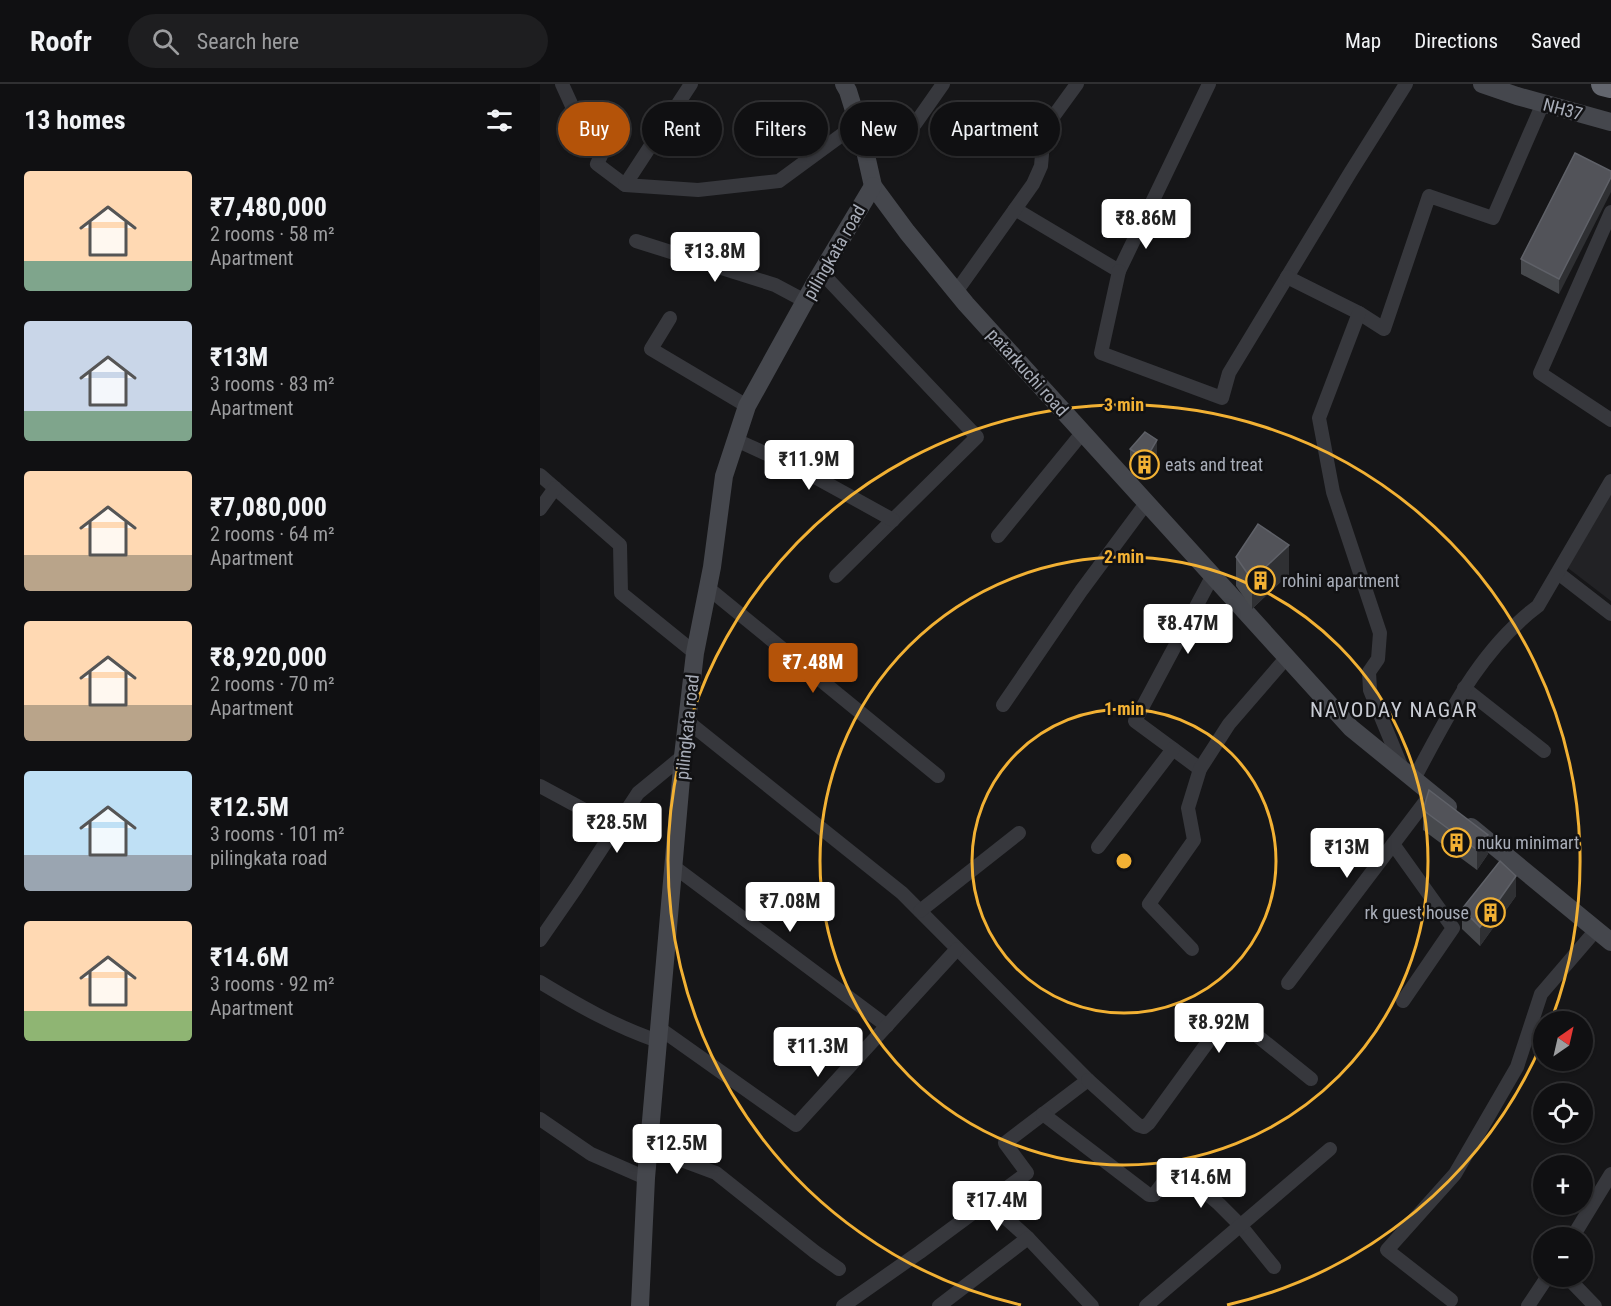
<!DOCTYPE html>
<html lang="en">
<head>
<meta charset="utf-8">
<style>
  :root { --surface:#101012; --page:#1e1e20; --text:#f1f3f6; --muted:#9c9d9f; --line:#303032; --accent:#b45309 }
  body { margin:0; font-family:"Roboto Condensed",sans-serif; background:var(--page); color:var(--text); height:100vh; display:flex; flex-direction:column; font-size:22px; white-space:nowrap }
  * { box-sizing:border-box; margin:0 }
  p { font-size:20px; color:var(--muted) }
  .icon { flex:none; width:33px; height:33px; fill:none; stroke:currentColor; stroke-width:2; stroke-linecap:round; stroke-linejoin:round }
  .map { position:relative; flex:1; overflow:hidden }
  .details { display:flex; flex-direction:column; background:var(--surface); width:540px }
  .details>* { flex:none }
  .guide { position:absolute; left:18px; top:18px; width:570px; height:54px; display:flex; gap:12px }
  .needle { width:39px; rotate:34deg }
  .controls { position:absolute; left:993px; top:927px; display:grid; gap:12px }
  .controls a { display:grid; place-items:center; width:60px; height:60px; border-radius:50%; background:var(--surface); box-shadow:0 2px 4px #0004,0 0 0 2px var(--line); font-size:30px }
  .price { position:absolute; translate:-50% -51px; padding:0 14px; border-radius:6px; background:#fff; color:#222; font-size:20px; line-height:39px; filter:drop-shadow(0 2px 3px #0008) }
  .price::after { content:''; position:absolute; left:50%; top:36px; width:18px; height:14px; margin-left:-9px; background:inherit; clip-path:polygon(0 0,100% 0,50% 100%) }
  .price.on { background:var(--accent); color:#fff }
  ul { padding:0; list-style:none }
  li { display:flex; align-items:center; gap:18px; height:150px; padding:0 24px }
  li span { display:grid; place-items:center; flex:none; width:168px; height:120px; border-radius:6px; color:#555 }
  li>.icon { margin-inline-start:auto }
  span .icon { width:72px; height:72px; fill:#fffc; stroke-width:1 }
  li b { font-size:26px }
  h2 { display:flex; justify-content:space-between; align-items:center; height:72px; padding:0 24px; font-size:26px }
  .chip { padding:0 21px; border-radius:27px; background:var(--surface); box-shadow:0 2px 4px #0004,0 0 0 2px var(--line); font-size:21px; line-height:54px }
  .chip.on { background:var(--accent); color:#fff }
  header { display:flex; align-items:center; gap:36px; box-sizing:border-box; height:84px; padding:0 30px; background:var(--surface); border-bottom:2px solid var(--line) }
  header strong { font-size:28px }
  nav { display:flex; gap:33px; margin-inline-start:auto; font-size:21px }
  .search { width:420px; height:54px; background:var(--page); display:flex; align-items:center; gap:15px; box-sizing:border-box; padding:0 21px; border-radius:33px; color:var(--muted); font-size:22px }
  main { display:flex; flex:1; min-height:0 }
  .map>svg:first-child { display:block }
  .built { fill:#222225 }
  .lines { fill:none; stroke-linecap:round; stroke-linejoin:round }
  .street { stroke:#37383d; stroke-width:14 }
  .secondary { stroke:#45474d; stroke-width:18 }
  .highway { stroke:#63666e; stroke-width:24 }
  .wall { fill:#47494d }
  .shaded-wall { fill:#2f3033 }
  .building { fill:#525359; stroke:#5f6168; stroke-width:1.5 }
  .ring { fill:none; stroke:#f2b134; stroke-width:3 }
  .labels { text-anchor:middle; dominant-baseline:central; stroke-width:5; stroke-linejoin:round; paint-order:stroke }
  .street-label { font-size:18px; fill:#a8adb8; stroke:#111113 }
  .poi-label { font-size:18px; fill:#a8adb8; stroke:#111113; text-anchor:start }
  .quarter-label { font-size:21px; letter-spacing:1.5px; fill:#c9ccd4; stroke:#111113 }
  .centre { fill:#f2b134; stroke:#111113; stroke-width:3 }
  .ring-label { font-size:18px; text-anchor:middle; font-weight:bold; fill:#f2b134; stroke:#111113; stroke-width:5; stroke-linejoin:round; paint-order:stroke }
</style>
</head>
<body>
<header>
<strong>Roofr</strong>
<div class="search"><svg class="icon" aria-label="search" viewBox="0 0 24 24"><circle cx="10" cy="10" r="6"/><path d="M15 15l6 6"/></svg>Search here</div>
<nav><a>Map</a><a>Directions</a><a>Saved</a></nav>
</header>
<main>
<section class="details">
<h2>13 homes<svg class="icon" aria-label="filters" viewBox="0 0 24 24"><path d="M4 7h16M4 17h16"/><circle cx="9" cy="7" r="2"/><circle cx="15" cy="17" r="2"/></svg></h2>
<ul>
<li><span style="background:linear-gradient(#ffd9b3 75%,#7fa58c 0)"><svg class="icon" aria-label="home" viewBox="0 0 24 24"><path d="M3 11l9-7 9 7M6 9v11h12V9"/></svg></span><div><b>₹7,480,000</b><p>2 rooms · 58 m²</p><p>Apartment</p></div></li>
<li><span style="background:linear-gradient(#c9d6e8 75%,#7fa58c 0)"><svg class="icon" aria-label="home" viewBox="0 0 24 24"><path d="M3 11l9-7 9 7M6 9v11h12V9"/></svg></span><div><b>₹13M</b><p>3 rooms · 83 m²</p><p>Apartment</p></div></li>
<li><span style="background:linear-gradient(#ffd9b3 70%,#b9a48a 0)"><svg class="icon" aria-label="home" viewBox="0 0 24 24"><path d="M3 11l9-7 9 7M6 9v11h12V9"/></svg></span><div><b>₹7,080,000</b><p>2 rooms · 64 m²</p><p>Apartment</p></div></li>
<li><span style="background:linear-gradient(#ffd9b3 70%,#b9a48a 0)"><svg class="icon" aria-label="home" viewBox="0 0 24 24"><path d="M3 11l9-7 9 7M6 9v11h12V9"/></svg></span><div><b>₹8,920,000</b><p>2 rooms · 70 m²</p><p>Apartment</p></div></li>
<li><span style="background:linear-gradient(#bfe0f5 70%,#9aa5b1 0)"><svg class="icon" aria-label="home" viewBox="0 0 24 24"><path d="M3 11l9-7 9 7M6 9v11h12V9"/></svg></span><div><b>₹12.5M</b><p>3 rooms · 101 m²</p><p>pilingkata road</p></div></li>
<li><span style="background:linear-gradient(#ffd9b3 75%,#8fb573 0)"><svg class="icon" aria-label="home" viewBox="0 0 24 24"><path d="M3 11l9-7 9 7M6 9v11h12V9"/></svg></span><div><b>₹14.6M</b><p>3 rooms · 92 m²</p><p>Apartment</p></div></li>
</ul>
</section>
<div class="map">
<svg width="1071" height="1222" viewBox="0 0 1071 1222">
  <rect width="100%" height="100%" fill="#161618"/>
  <polygon class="built" points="1070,411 1071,412 1071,517 1028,484"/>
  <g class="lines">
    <g class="street">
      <polyline points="22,0 32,22 72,48 57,80 85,101"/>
      <polyline points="151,0 85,101 158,106 239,97 318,39"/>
      <polyline points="375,40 403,0"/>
      <polyline points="475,125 579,187 669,0"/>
      <polyline points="1071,128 1000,289 1071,336"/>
      <polyline points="96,157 235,201 265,217"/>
      <polyline points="579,187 561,269 682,314 689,289 810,89 866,0"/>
      <polyline points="281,188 437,353 296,492"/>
      <polyline points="747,193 819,229 844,245 889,112 953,134 1003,19"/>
      <polyline points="416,208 493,100 501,82 503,59 513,33 537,0"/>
      <polyline points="819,229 779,334 793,408 840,549 838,575 829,588 830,606 862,684"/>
      <polyline points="130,234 111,265 207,322"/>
      <polyline points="196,356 266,388 353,436"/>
      <polyline points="0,391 80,461 81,509 155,569"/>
      <polyline points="0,425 15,404"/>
      <polyline points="458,452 543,348"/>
      <polyline points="1018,489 1071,530"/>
      <polyline points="168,504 398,692"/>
      <polyline points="924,604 1004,667"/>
      <polyline points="463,621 541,507 607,418"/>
      <polyline points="147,637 362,809 548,996 465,1059 487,1089 380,1168 303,1222"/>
      <polyline points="660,685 595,637 673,491"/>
      <path d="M874,695C908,632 939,566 998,522L1071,397"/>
      <polyline points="0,702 76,743"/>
      <polyline points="853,760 913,844 863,917"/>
      <polyline points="558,763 633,665"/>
      <polyline points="133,782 347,942"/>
      <polyline points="380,827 479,749"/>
      <polyline points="0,856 36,804 98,709 143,672"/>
      <polyline points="652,865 609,820 654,756 648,724 660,685 689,640 747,573"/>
      <path d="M0,898C38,921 76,943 118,957"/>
      <polyline points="748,899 891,710"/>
      <polyline points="119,944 256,1041 417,865"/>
      <polyline points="548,996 598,1041 604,1043 609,1039 678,944 687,936 700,938 771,995"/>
      <polyline points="503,1030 609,1111 614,1111 631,1088 638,1085 679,1120 700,1141 734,1183"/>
      <polyline points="0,1035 51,1070 106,1094"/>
      <polyline points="109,1064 176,1089 275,1168 299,1185"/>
      <polyline points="448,1118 488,1154"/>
      <polyline points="1032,1154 1071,1090"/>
      <polyline points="1026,1192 1055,1222"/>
      <polyline points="911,1216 847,1166 915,1090 977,983 1001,910 1056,846"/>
      <polyline points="399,1222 488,1154 552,1222"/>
      <polyline points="606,1222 790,1065"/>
      <polyline points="988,1222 1008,1192"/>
    </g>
    <g class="secondary">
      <polyline points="304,0 308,7 321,49 333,102 367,148 426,220 811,644 908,723"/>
      <polyline points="942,0 977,12 1071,38"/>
      <polyline points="931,743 1071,858"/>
      <polyline points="100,1222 106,1094 143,672 155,569 172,483 184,392 207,322 275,199 333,102"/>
    </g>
    <polyline class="highway" points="1063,0 1071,2"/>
  </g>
  <g class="wall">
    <polygon points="1035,69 1019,210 981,190 981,175"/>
    <polygon points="590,365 617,375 606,395 590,385"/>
    <polygon points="696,473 749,490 712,525 696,502"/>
    <polygon points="883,726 948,770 937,786 883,746"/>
    <polygon points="976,812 940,862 922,845 922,825"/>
  </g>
  <g class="shaded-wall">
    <polygon points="1071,93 1071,108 1019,210 1019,195"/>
    <polygon points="617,356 617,375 606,395 606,375"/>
    <polygon points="749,461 749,490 712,525 712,496"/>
    <polygon points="948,751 948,770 937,786 937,766"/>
    <polygon points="976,792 976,812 940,862 940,843"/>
  </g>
  <g class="building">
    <polygon points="1035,69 1071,87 1071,93 1019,195 981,175"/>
    <polygon points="605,348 617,356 606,375 590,365"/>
    <polygon points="718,440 749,461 712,496 696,473"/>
    <polygon points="889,706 948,751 937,766 883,726"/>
    <polygon points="960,777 976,792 940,843 922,825"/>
  </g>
  <g class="ring">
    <circle cx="584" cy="777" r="152"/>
    <circle cx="584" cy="777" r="304"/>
    <path d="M1002 959A456 456 0 0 1 687 1221M481 1221A456 456 0 1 1 1011 937"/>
  </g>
  <defs>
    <symbol id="building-ring" viewBox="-11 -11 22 22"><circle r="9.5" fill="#111113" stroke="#f2b134" stroke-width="1.5"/><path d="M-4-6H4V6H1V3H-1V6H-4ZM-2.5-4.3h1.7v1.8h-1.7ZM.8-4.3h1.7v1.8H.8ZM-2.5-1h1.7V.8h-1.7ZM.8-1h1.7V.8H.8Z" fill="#f2b134"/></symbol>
  </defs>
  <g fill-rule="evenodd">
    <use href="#building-ring" x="588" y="364" width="33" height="33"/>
    <use href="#building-ring" x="704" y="480" width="33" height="33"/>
    <use href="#building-ring" x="900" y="742" width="33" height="33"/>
    <use href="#building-ring" x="934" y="812" width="33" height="33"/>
  </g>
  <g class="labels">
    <g class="street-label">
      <text transform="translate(1023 25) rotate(15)">NH37</text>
      <text transform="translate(294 168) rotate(-60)">pilingkata road</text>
      <text transform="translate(488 288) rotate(48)">patarkuchi road</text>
      <text transform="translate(147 643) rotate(-84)">pilingkata road</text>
    </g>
    <g class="poi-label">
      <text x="625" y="380">eats and treat</text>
      <text x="742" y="496">rohini apartment</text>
      <text x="937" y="758">nuku minimart</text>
      <text x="929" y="828" text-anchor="end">rk guest house</text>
    </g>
    <g class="quarter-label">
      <text x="854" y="626">NAVODAY NAGAR</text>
    </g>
  </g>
  <circle cx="584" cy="777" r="9" class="centre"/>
  <g class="ring-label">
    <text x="584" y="327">3 min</text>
    <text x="584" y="479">2 min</text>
    <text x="584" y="631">1 min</text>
  </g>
</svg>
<div class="controls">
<a><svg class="needle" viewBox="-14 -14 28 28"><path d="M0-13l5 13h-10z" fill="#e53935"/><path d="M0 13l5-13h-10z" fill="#9c9d9f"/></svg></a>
<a><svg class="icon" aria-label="locate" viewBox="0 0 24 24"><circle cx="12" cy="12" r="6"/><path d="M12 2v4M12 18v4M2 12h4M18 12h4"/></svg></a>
<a>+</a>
<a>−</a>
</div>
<b class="price" style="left:606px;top:166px">₹8.86M</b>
<b class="price" style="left:175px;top:199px">₹13.8M</b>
<b class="price" style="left:269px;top:407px">₹11.9M</b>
<b class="price" style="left:648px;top:571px">₹8.47M</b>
<b class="price on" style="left:273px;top:610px">₹7.48M</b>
<b class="price" style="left:77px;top:770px">₹28.5M</b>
<b class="price" style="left:807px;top:795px">₹13M</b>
<b class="price" style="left:250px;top:849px">₹7.08M</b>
<b class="price" style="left:679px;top:970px">₹8.92M</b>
<b class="price" style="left:278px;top:994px">₹11.3M</b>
<b class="price" style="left:137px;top:1091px">₹12.5M</b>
<b class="price" style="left:661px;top:1125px">₹14.6M</b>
<b class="price" style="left:457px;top:1148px">₹17.4M</b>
<div class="guide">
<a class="chip on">Buy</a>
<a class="chip">Rent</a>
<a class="chip">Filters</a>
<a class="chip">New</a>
<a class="chip">Apartment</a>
</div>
</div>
</main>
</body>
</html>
